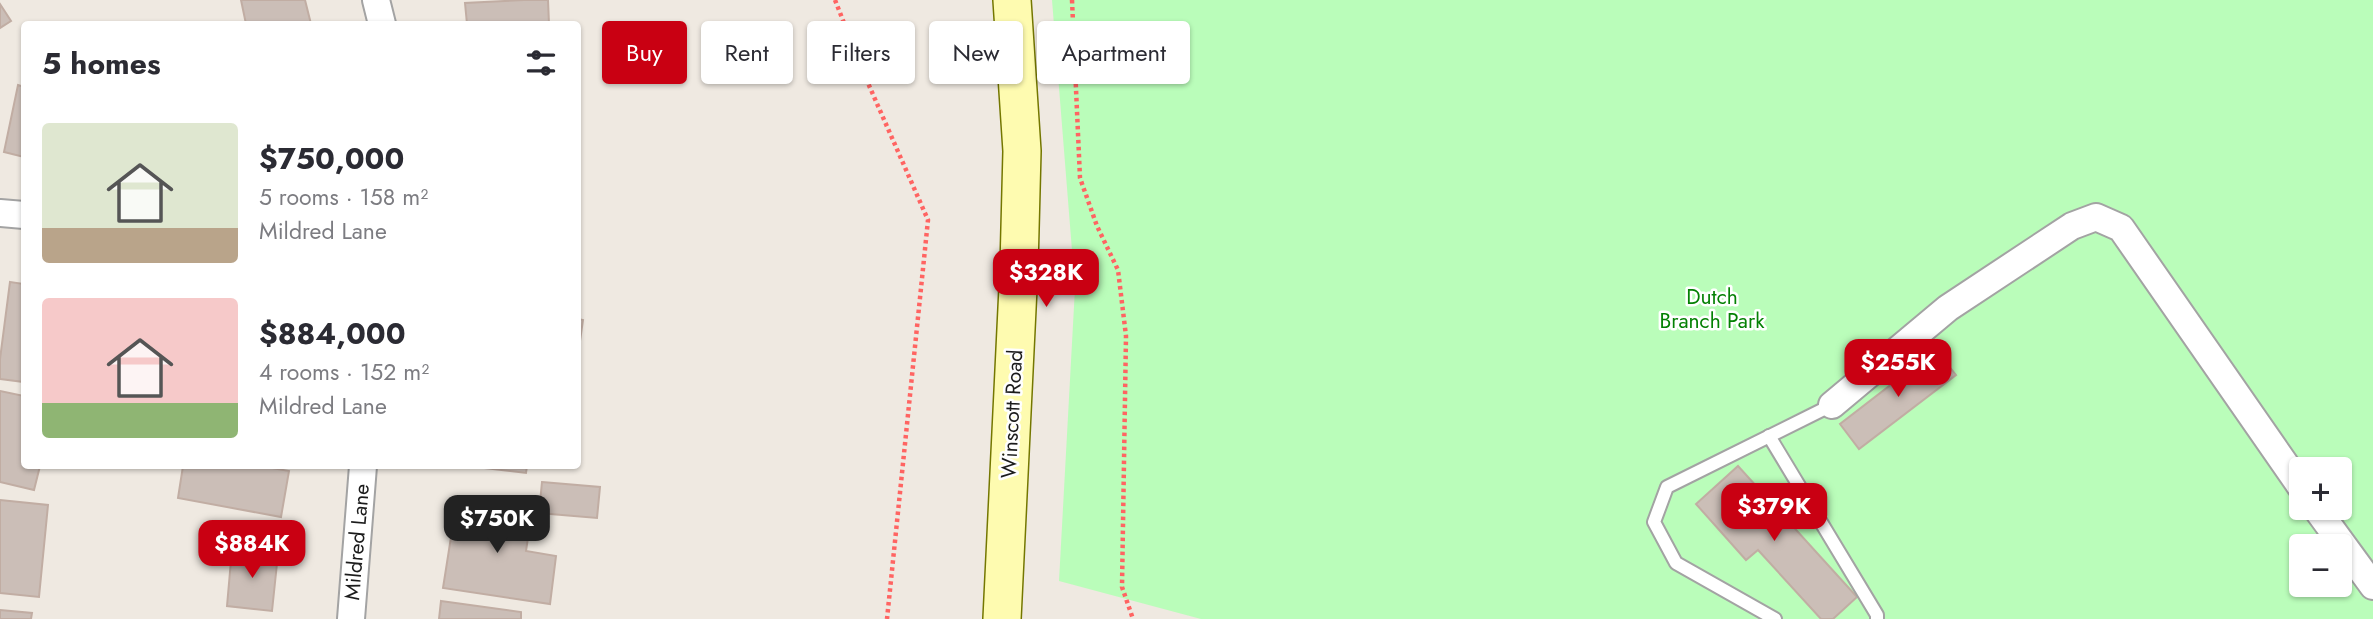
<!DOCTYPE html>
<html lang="en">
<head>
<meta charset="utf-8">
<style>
  :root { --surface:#fff; --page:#f2f2f3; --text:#2b2b33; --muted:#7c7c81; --accent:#c90012 }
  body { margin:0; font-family:Jost,sans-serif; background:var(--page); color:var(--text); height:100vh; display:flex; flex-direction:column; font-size:26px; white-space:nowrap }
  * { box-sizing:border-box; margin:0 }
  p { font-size:23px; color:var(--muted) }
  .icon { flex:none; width:38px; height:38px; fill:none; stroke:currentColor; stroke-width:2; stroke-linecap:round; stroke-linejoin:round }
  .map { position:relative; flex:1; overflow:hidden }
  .details { position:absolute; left:21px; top:21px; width:560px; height:448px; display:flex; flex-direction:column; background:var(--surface); border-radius:7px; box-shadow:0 2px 5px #0004 }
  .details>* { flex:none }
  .guide { position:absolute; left:602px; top:21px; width:665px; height:63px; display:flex; gap:14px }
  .tools { position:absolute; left:2289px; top:457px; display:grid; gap:14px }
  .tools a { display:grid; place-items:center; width:63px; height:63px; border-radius:7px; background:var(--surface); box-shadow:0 2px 5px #0004; font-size:35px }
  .price { position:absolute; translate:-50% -60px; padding:0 16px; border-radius:14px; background:var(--accent); color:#fff; font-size:23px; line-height:46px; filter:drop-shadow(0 2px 4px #0008) }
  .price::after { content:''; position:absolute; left:50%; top:42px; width:21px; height:16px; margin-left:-10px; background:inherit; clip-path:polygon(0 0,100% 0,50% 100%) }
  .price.active { background:#222; color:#fff }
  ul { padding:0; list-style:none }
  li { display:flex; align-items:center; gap:21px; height:175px; padding:0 21px }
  li span { display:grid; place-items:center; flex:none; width:196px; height:140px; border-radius:7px; color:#555 }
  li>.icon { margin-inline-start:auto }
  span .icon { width:84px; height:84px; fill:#fffc; stroke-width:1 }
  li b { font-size:30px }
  h2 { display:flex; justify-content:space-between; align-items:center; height:84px; padding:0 21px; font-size:30px }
  .chip { padding:0 24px; border-radius:7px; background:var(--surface); box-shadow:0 2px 5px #0004; font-size:24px; line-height:63px }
  .chip.active { background:var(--accent); color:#fff }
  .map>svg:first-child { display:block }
  .park { fill:#bafdba; fill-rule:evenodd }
  .building { fill:#cbbeb7; stroke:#c1ada3; stroke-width:2 }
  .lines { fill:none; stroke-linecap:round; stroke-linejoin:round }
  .service-casing { stroke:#a3a3a3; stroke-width:16 }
  .minor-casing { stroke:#a3a3a3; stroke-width:30 }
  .secondary-casing { stroke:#747700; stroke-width:40 }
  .path { stroke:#ff6462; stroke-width:4.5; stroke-dasharray:3.5 3.5; stroke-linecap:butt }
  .service { stroke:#fff; stroke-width:12 }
  .minor { stroke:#fff; stroke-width:26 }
  .secondary { stroke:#fefbb0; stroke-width:37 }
  .labels { text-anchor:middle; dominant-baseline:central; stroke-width:5; stroke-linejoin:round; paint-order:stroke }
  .park-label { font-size:21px; fill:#048104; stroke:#fff }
  .street-label { font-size:21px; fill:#1c1c1c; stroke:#fff }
</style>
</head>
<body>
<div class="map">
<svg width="2373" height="619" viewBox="0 0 2373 619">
  <rect width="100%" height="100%" fill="#efe9e1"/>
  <path class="park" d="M1052,0H2373V619H1201L1059,581L1075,288ZM2301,469H2340V508H2301ZM2301,546H2340V584H2301Z"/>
  <g class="building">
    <polygon points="241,0 305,0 311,24 246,24"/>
    <polygon points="524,0 548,0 549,24 467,24 465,3"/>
    <polygon points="0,4 11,21 0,28"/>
    <polygon points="18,85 24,87 24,157 4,152"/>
    <polygon points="10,282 24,284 24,382 0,379 0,359"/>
    <polygon points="578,319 583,320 578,355"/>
    <polygon points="1936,350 1956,375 1859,449 1840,424"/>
    <polygon points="0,391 24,396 24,466 40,466 34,490 0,482"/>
    <polygon points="183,466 261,466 289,471 281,517 178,498"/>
    <polygon points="467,466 527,466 526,473"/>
    <polygon points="1738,466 1857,597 1833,619 1821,619 1758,550 1746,560 1696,504"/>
    <polygon points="542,482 600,487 597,518 539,513"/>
    <polygon points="457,499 532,511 526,551 556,556 550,604 443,588"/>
    <polygon points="0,500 48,505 39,597 0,593"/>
    <polygon points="232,549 278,554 272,611 227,606"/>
    <polygon points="441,601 521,612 521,619 439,619"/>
    <polygon points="0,610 32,613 31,619 0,619"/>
  </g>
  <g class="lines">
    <defs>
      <g id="service">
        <polyline points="1769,436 1877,615 1877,619"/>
        <polyline points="1775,619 1676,563 1654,522 1667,487 1832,405"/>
      </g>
      <g id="minor">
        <polyline points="376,0 382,24"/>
        <polyline points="0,213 24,215"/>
        <polyline points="1832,405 1948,308 2072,226 2096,217 2121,228 2301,487"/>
        <polyline points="2316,508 2373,586"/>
        <polyline points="351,619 363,466"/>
      </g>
      <polyline id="secondary" points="1002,619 1019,267 1022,151 1012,0"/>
    </defs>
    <use href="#service" class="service-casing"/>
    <use href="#minor" class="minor-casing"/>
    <use href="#secondary" class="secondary-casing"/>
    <g class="path">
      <polyline points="835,0 864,74 928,220 887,619"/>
      <polyline points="1072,0 1080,178 1097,226 1118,270 1126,336 1122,587 1133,619"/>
    </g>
    <use href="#service" class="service"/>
    <use href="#minor" class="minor"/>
    <use href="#secondary" class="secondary"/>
  </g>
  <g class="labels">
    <g class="park-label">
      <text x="1712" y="297">Dutch<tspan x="1712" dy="24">Branch Park</tspan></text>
    </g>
    <g class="street-label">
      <text transform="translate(1012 414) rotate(-87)">Winscott Road</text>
      <text transform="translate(357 542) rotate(-85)">Mildred Lane</text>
    </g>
  </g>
</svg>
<div class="tools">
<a>+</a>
<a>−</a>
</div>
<b class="price" style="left:1046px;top:309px">$328K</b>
<b class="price" style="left:1898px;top:399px">$255K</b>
<b class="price" style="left:1774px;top:543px">$379K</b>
<b class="price active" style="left:497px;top:555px">$750K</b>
<b class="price" style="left:252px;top:580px">$884K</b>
<div class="guide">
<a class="chip active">Buy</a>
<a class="chip">Rent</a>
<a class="chip">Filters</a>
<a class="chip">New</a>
<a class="chip">Apartment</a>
</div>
<section class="details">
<h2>5 homes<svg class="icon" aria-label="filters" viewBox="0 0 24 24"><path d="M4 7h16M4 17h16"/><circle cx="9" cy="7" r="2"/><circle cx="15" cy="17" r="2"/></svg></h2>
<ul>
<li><span style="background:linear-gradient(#dfe7d0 75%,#b9a48a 0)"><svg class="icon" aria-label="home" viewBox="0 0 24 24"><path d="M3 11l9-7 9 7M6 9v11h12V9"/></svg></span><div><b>$750,000</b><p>5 rooms · 158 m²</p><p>Mildred Lane</p></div></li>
<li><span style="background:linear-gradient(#f6c9c9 75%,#8fb573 0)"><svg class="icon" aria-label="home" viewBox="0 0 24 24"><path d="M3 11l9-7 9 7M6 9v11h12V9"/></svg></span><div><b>$884,000</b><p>4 rooms · 152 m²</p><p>Mildred Lane</p></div></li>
</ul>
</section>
</div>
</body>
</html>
